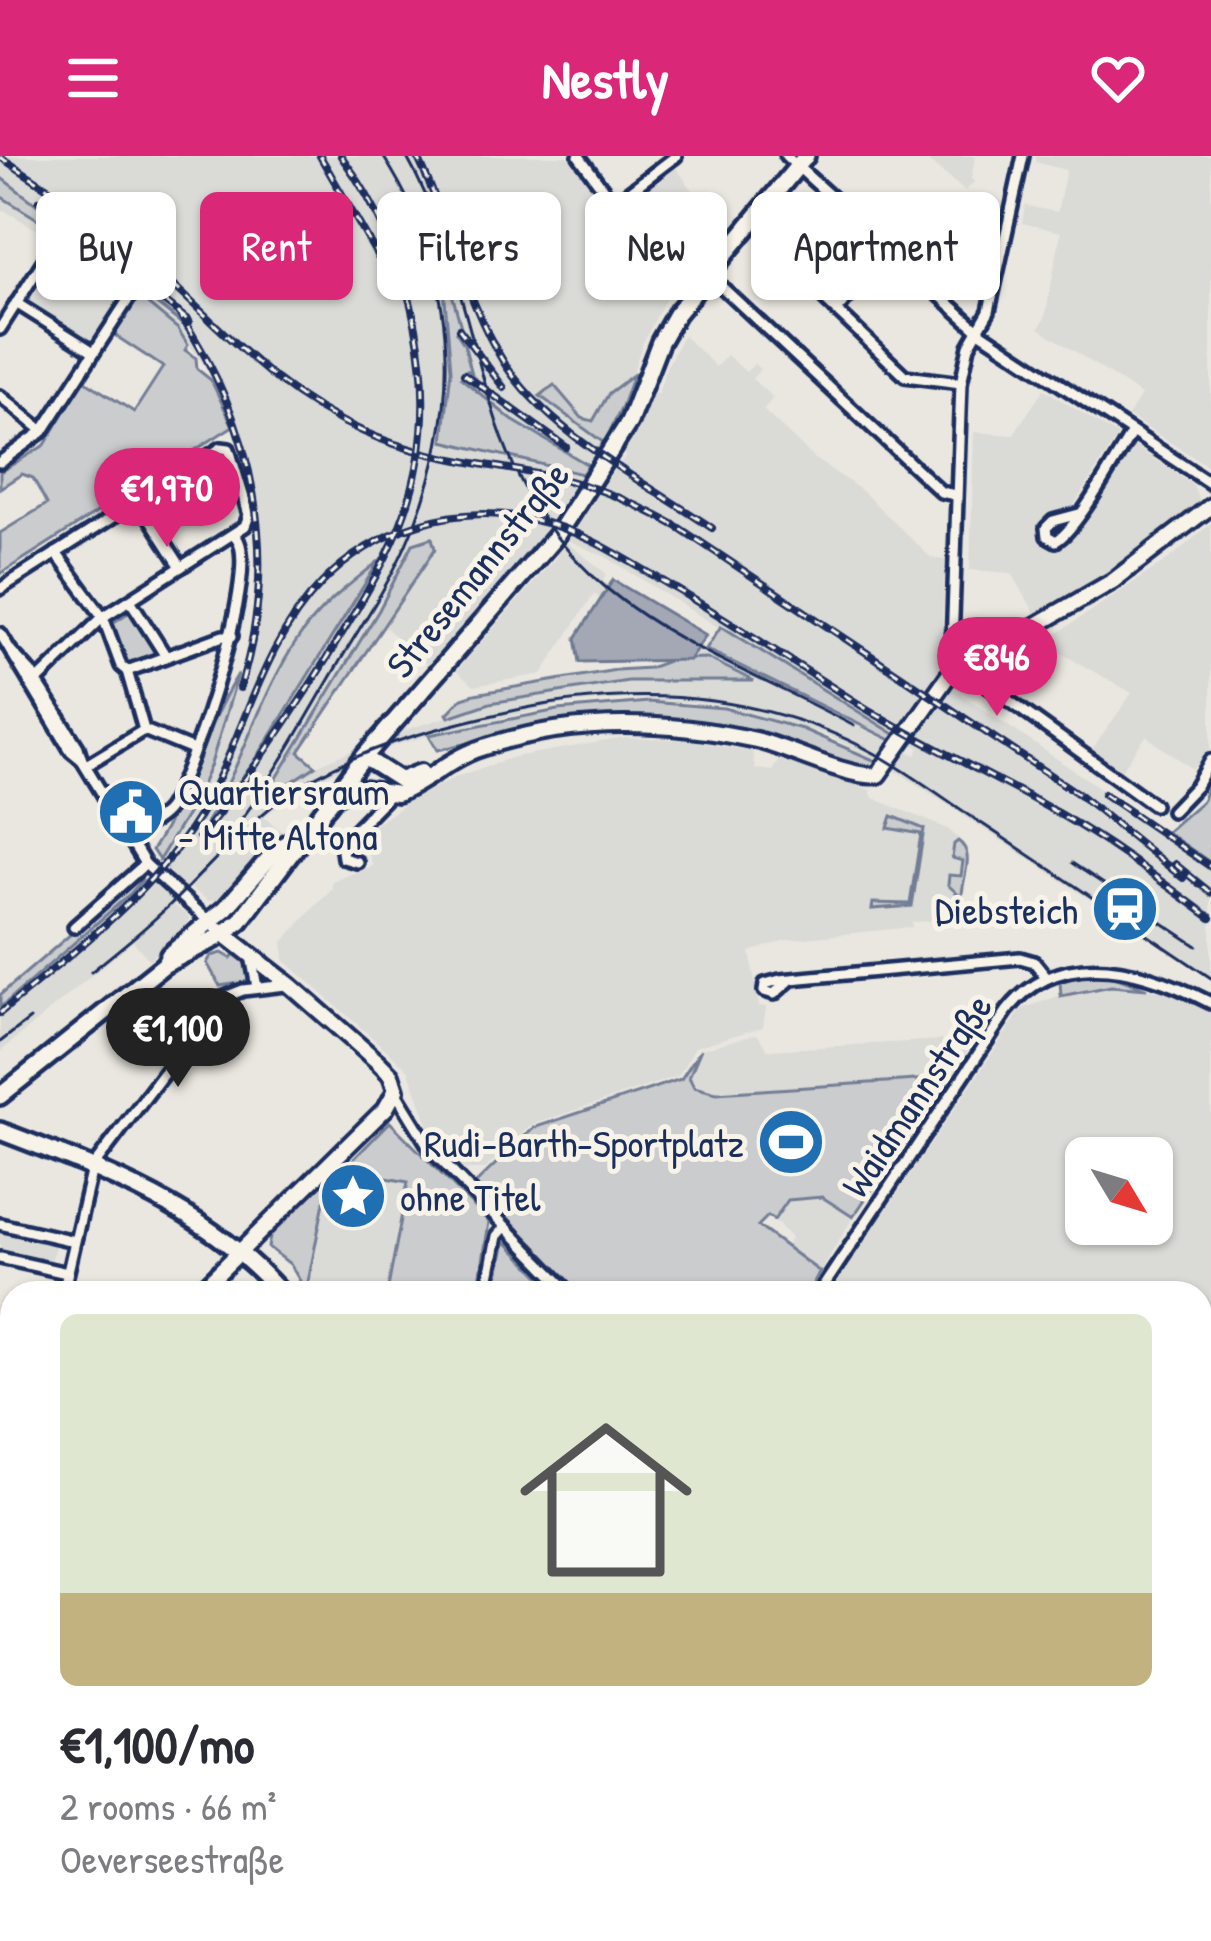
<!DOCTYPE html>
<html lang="en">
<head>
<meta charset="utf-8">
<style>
  :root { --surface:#fff; --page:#f7f7f7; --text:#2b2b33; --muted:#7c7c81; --accent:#db2777 }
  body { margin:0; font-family:"Patrick Hand",sans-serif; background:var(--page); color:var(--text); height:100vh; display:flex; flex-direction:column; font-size:45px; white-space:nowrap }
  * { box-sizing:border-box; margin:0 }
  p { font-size:39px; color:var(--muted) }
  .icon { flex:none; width:66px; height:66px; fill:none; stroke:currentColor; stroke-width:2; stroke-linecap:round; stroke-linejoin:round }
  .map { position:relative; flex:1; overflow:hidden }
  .sheet { position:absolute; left:0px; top:1125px; width:1212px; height:660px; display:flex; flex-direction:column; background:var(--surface); border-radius:36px 36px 0 0; box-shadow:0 3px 9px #0004 }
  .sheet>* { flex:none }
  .top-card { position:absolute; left:36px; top:36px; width:1140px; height:108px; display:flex; gap:24px }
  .needle { width:78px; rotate:128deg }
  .tools { position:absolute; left:1065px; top:981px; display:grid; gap:24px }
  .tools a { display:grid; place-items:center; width:108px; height:108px; border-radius:18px; background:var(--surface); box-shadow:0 3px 9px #0004; font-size:60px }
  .price { position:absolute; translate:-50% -102px; padding:0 27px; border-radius:42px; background:var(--accent); color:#fff; font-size:39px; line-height:78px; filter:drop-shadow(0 3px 6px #0008) }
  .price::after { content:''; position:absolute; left:50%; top:72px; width:36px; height:27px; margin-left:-18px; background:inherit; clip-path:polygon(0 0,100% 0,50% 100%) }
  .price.active { background:#222; color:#fff }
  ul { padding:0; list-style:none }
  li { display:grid; align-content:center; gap:24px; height:636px; padding:0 60px }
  li span { display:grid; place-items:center; height:372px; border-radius:18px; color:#555 }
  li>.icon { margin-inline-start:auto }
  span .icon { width:216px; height:216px; fill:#fffc; stroke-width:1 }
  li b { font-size:51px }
  .pill { padding:0 42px; border-radius:18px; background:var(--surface); box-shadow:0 3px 9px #0004; font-size:42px; line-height:108px }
  .pill.active { background:var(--accent); color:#fff }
  header { display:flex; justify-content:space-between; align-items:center; height:156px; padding:0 60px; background:var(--accent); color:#fff; font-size:54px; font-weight:700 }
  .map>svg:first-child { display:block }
  .built { fill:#dadad6; fill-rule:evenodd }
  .green { fill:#cbcccd; stroke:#737e96; stroke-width:3 }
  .water { fill:#a3a8b4; stroke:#6d7892; stroke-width:3 }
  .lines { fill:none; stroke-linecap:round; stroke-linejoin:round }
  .street-casing { stroke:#1b2f5e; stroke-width:18 }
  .secondary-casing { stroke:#1b2f5e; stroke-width:22 }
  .primary-casing { stroke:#1b2f5e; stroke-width:24 }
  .street { stroke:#f7f3e8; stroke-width:9 }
  .secondary { stroke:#f7f3e8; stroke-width:14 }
  .primary { stroke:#f7f3e8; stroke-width:15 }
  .tram { stroke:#1b2f5e; stroke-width:3 }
  .rail-casing { stroke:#1b2f5e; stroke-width:8 }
  .rail { stroke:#f7f3e8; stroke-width:3; stroke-dasharray:9; stroke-linecap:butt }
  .labels { text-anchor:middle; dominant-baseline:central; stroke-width:10; stroke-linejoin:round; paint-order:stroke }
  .street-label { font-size:39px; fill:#1b2f5e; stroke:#f7f3e8 }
  .poi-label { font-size:39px; fill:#1b2f5e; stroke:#f7f3e8; text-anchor:start }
</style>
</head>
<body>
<header><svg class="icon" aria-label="menu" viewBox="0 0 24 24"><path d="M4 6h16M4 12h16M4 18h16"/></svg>Nestly<svg class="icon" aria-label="heart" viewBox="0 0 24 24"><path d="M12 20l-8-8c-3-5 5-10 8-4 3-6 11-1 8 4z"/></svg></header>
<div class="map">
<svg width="1211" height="1785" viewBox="0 0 1211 1785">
  <rect width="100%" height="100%" fill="#eae7e0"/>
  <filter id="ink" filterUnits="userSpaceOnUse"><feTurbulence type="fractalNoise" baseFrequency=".00833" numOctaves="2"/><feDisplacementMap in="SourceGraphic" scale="24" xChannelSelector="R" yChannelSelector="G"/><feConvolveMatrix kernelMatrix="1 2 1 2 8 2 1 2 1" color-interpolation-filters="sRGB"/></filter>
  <g filter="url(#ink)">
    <g class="built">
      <path d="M0,0H568L668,138L642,189L614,270L550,365L565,385L607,418L603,424L614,434L672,475L916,599L920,592L870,566L606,401L567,384L594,338L626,300L622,297L653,237L658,238L665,214L683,179L716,211L727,199L746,216L754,208L760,213L752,223L773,242L763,254L815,303L861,334L931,402L945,404L941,498L938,519L934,520L1211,707V824L903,619L827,579L718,548L626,543L562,549L443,575L386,592L311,626L264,660L282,676L222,743L209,745L190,732L174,749L189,761L188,769L149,804L133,785L0,896V852L142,724L159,704L211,608L251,484L257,397L254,344L245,299L229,254L212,220L178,173L133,136L94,196L16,147L59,78L52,73L48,80L0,52ZM541,379L557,400L456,515L474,530L542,518L594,438L669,491L736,526L628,525L491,547L389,579L316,610L295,593L379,454L413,388L431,382L435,394L384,470L427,509Z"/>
      <polygon points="922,0 975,0 971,23 974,26 965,35"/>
      <polygon points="1036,0 1211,0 1211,312 1128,260 1141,239 1039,172 1045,162 1061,76 1022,67 1025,50 1057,56 1066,14 1035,6"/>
      <polygon points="676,12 720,70 681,117 659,100 625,51"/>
      <polygon points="1044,233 1118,280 1072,352 1048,359 1039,368 1037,374 1044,387 1056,393 1066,390 1135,290 1193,329 1199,344 1195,352 1140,395 1036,459 1012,417 970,414 974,276 1013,279"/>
      <polygon points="1211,367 1211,593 1193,613 1146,580 1121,615 1092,594 1132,537 1043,487 1173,400"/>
      <polygon points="624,582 686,584 752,595 755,613 772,615 779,604 813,614 870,634 873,642 948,673 965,689 968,700 961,738 965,749 980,764 972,773 962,763 912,766 912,771 786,784 750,796 759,850 766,851 763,871 695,891 678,920 531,969 484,1014 465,1014 432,979 408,913 284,804 283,786 332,732 332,725 373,710 363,682 366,675 406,647 455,621 514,601"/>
      <path d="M1111,830L1161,835L1211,854V1253L1200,1267V1137H830L1022,853L1061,839ZM1086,1002H1152V1068H1086Z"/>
      <polygon points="757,878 768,894 976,882 948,922 716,937 694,931 688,921 701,893"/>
      <polygon points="343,1014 409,1026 387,1137 333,1137 307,1132 328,1026"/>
      <polygon points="822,1041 853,1061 820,1116 785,1092 791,1082 774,1064 787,1044"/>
      <polygon points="0,1072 56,1085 51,1107 0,1096"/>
      <polygon points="1211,1285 1211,1446 1200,1460 1200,1298"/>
      <polygon points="1211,1542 1211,1636 1200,1637 1200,1546"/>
      <polygon points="0,1698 12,1699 12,1773 70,1773 77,1785 0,1785"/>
      <polygon points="662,1773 724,1773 729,1785 669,1785"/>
      <polygon points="737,1773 868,1773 873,1785 742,1785"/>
    </g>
    <g class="green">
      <polygon points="0,21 75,77 183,169 55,67 52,72 0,40"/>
      <polygon points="448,123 461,171 456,176 464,188 472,218 467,214 461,222 512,264 588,309 582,318 443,285 451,214 444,132"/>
      <polygon points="138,140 178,173 188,189 185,194 196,202 197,213 211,224 233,270 0,418 0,377 47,348 33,322 22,318 0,332 0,316 45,289 84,224 134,256 163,211 113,178"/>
      <polygon points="633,219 621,253 604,287 540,240 554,229 582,262 593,265 609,237"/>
      <polygon points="432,382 435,393 299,596 316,610 263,645 379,454 413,388"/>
      <path d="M379,405L253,608L206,667C243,609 259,540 298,483C319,451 350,428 379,405Z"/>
      <polygon points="131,455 158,497 125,509 111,468"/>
      <polygon points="721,470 896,579 893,585 706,493"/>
      <polygon points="707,502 754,525 628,525 490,547 449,561 447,558 462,542 475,538 616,514 649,512 673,503"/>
      <path d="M238,518L211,608L196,643L159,704L152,694C189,639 203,574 238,518Z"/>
      <path d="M648,546L724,552L802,573L883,608L869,614L858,612C803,592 746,568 687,564C602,557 520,575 438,594L429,579L558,554Z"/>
      <polygon points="1211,620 1211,707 1166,676 1203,644"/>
      <polygon points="892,660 924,673 912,750 872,753 873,747 910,748 921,678 888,672"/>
      <path d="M958,685C977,698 961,723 962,742L948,729L949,719L961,720L963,705L952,702L954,688Z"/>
      <polygon points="138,720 142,724 130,738 0,852 0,839"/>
      <polygon points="222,797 231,802 234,798 251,811 252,825 220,830 207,807 211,800"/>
      <polygon points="1078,816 1112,820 1147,833 1111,830 1061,840 1060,826"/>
      <polygon points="701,893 689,921 694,931 716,937 948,922 853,1061 822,1041 788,1044 774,1064 768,1060 758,1070 820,1116 807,1137 581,1137 475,1028 533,972 681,923"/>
      <polygon points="390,966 489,1066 478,1137 387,1137 408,1026 343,1014"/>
      <polygon points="319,1024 328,1026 307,1131 333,1137 307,1137 290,1108 268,1091 270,1081 265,1076"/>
      <polygon points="505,1085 557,1137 495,1134"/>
    </g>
    <polygon class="water" points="613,424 706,479 689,504 580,506 576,482"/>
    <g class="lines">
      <defs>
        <g id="street">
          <polyline points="579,0 659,110 691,138"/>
          <polyline points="786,0 979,175 1211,328"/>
          <polyline points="1023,0 989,155 969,190 961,227 952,490 960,503 983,526 1154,649"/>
          <polyline points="613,48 676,0"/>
          <polyline points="760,54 850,139 837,154"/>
          <polyline points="708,118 941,336 955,339"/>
          <polyline points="832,123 819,138 905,220 961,227"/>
          <polyline points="16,147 94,196"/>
          <polyline points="0,173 56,85"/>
          <polyline points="0,240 43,275"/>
          <polyline points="0,306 43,275 128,144"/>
          <polyline points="138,344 181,411"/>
          <path d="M1079,358L1053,365L1046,372L1047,380L1056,385C1076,375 1118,299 1132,276"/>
          <polyline points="56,397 103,461 121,510 127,515 144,574"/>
          <polyline points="0,433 221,292 229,293 249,359 245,370 103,461 32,530"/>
          <polyline points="130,444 165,499"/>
          <polyline points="0,477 71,595 82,604"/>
          <polyline points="11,495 30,515 78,591 82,604 145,708 210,766"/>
          <polyline points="127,515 223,480 232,480"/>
          <polyline points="86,609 144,574 193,594"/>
          <polyline points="1172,655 1196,630 1211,604"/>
          <path d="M130,679C142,672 160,664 168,653C191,620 264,405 235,380"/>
          <polyline points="357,706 343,702 341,688 393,635"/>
          <polyline points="74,771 145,708"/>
          <polyline points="251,800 257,831"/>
          <polyline points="789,825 774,838 764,835 765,828 780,824 1020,802 1034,806 1047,822"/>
          <polyline points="396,937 431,994 570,1137"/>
          <polyline points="0,1068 74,1085"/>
          <polyline points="0,1102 67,1117"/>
          <polyline points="63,1137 92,1012 220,843 243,834 286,829"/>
          <polyline points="486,1137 497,1080 505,1071"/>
          <path d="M819,1137L1007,855C1060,787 1145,813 1211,847"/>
          <polyline points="0,1216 12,1222"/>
          <polyline points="0,1223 12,1228"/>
          <polyline points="0,1278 12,1271"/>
          <polyline points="1200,1283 1211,1269"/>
          <polyline points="0,1368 12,1381"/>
          <polyline points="0,1685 12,1687"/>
          <polyline points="1200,1692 1211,1697"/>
          <polyline points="1200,1726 1211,1701"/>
          <polyline points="451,1773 458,1777 476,1773"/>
          <polyline points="492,1773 501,1785"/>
          <polyline points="1133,1773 1149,1785"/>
          <polyline points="267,1785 268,1773"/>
          <polyline points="930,1785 961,1773"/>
          <polyline points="1174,1785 1179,1773"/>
        </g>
        <g id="secondary">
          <polyline points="364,601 400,624 421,616"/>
          <path d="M332,641L358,632L397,638C426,627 446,605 476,594C566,561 664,564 756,584C786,591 853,624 878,619L948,520L1113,425L1211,350"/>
          <polyline points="198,1137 386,952 396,934 391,919 378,906 291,830 219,774"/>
          <polyline points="1200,1483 1211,1472"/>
          <polyline points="0,1494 12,1449"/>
          <polyline points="1200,1501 1211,1486"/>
        </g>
        <g id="primary">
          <polyline points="165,808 219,781 240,765 363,602 556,380 629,266 660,186 676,158 806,0"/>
          <polyline points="0,940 165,808 169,799 226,752 278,692 300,680"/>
          <path d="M0,975C102,1014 207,1053 281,1137"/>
          <polyline points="1200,1514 1211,1514"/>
          <polyline points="1200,1532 1211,1529"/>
          <polyline points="0,1567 12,1587"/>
          <polyline points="0,1605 12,1626"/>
          <polyline points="98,1773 105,1785"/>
          <polyline points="113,1773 120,1785"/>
          <polyline points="1014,1785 1017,1773"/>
          <polyline points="1028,1785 1031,1773"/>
        </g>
      </defs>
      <use href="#street" class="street-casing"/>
      <use href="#secondary" class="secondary-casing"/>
      <use href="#primary" class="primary-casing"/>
      <use href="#street" class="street"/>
      <use href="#secondary" class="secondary"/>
      <use href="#primary" class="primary"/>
      <g class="tram">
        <path d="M406,0C454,84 467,177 497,267C559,454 698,487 854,570"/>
        <path d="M240,665C277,617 306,562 337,510C360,471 386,433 405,391C464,260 462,122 383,0"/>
        <polyline points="1072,707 1197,790"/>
        <path d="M91,816C122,791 152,767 180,739C217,702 251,663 294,634C355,594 427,574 498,558C628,528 759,534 878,599C915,620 949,646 984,669C1060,719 1135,771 1211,822"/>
        <polyline points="0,886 30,863"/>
      </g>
      <defs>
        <g id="rail">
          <polyline points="320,0 389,120"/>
          <path d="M417,0C449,65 466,146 503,205C547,276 643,325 712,372"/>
          <path d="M0,1C46,31 93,60 135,95C215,162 265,232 364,276C432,307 506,308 577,327C613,337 646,353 678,371L1080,639L1183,722"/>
          <polyline points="39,45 189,165"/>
          <path d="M178,156C255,269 281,401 240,532"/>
          <polyline points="459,173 504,232"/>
          <polyline points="464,218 566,291"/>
          <polyline points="1104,638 1211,711"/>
          <path d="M199,681C248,624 288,565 327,502C355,455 387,408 405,356C446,239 414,98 341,0"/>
          <polyline points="1175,708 1211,737"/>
          <path d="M0,857C73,796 157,735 204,651C246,576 260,491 322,427C375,372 456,347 530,363C579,373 619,399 661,424C729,464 795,508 862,550C926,590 996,621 1061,659C1114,689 1162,726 1211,762"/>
        </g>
      </defs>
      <use href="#rail" class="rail-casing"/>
      <use href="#rail" class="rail"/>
    </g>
  </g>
  <defs>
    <symbol id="civic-disc" viewBox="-11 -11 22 22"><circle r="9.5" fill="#1f6fb2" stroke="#f7f3e8"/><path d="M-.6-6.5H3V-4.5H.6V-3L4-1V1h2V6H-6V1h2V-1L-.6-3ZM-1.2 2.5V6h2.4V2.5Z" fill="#fff"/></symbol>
    <symbol id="station-disc" viewBox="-11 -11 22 22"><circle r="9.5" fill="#1f6fb2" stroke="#f7f3e8"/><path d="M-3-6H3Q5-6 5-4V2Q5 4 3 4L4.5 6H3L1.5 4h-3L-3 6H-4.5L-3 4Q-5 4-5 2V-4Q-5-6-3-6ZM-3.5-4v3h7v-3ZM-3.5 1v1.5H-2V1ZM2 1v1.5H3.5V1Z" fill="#fff"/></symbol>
    <symbol id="stadium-disc" viewBox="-11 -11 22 22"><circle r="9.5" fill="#1f6fb2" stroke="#f7f3e8"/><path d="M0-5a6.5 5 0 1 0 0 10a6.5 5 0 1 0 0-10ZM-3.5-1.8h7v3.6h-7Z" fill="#fff"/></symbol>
    <symbol id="sight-disc" viewBox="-11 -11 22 22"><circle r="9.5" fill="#1f6fb2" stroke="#f7f3e8"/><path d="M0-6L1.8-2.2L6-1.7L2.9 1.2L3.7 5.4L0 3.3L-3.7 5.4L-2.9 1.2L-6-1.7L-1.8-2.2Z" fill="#fff"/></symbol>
  </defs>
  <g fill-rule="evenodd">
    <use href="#civic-disc" x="93" y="618" width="76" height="76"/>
    <use href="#station-disc" x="1087" y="715" width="76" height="76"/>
    <use href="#stadium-disc" x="753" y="948" width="76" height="76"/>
    <use href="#sight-disc" x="315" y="1002" width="76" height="76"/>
  </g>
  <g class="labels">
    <g class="street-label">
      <text transform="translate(477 413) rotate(-51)">Stresemannstraße</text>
      <text transform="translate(916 939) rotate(-56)">Waidmannstraße</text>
    </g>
    <g class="poi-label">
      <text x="178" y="634">Quartiersraum<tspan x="178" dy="45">- Mitte Altona</tspan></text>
      <text x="1078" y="753" text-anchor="end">Diebsteich</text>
      <text x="744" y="986" text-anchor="end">Rudi-Barth-Sportplatz</text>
      <text x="400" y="1040">ohne Titel</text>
    </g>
  </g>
</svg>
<div class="tools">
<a><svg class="needle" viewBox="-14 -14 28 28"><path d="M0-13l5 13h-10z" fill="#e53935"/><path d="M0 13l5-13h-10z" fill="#7c7c81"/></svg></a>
</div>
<b class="price" style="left:167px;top:394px">€1,970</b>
<b class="price" style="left:997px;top:563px">€846</b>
<b class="price active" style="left:178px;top:934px">€1,100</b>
<div class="top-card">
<a class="pill">Buy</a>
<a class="pill active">Rent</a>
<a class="pill">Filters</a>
<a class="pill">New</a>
<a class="pill">Apartment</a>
</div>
<section class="sheet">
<ul>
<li><span style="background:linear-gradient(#dfe7d0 75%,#c2b280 0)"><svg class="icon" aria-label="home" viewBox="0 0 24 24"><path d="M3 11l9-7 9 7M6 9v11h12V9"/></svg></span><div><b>€1,100/mo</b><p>2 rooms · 66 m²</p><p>Oeverseestraße</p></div></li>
</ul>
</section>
</div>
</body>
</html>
